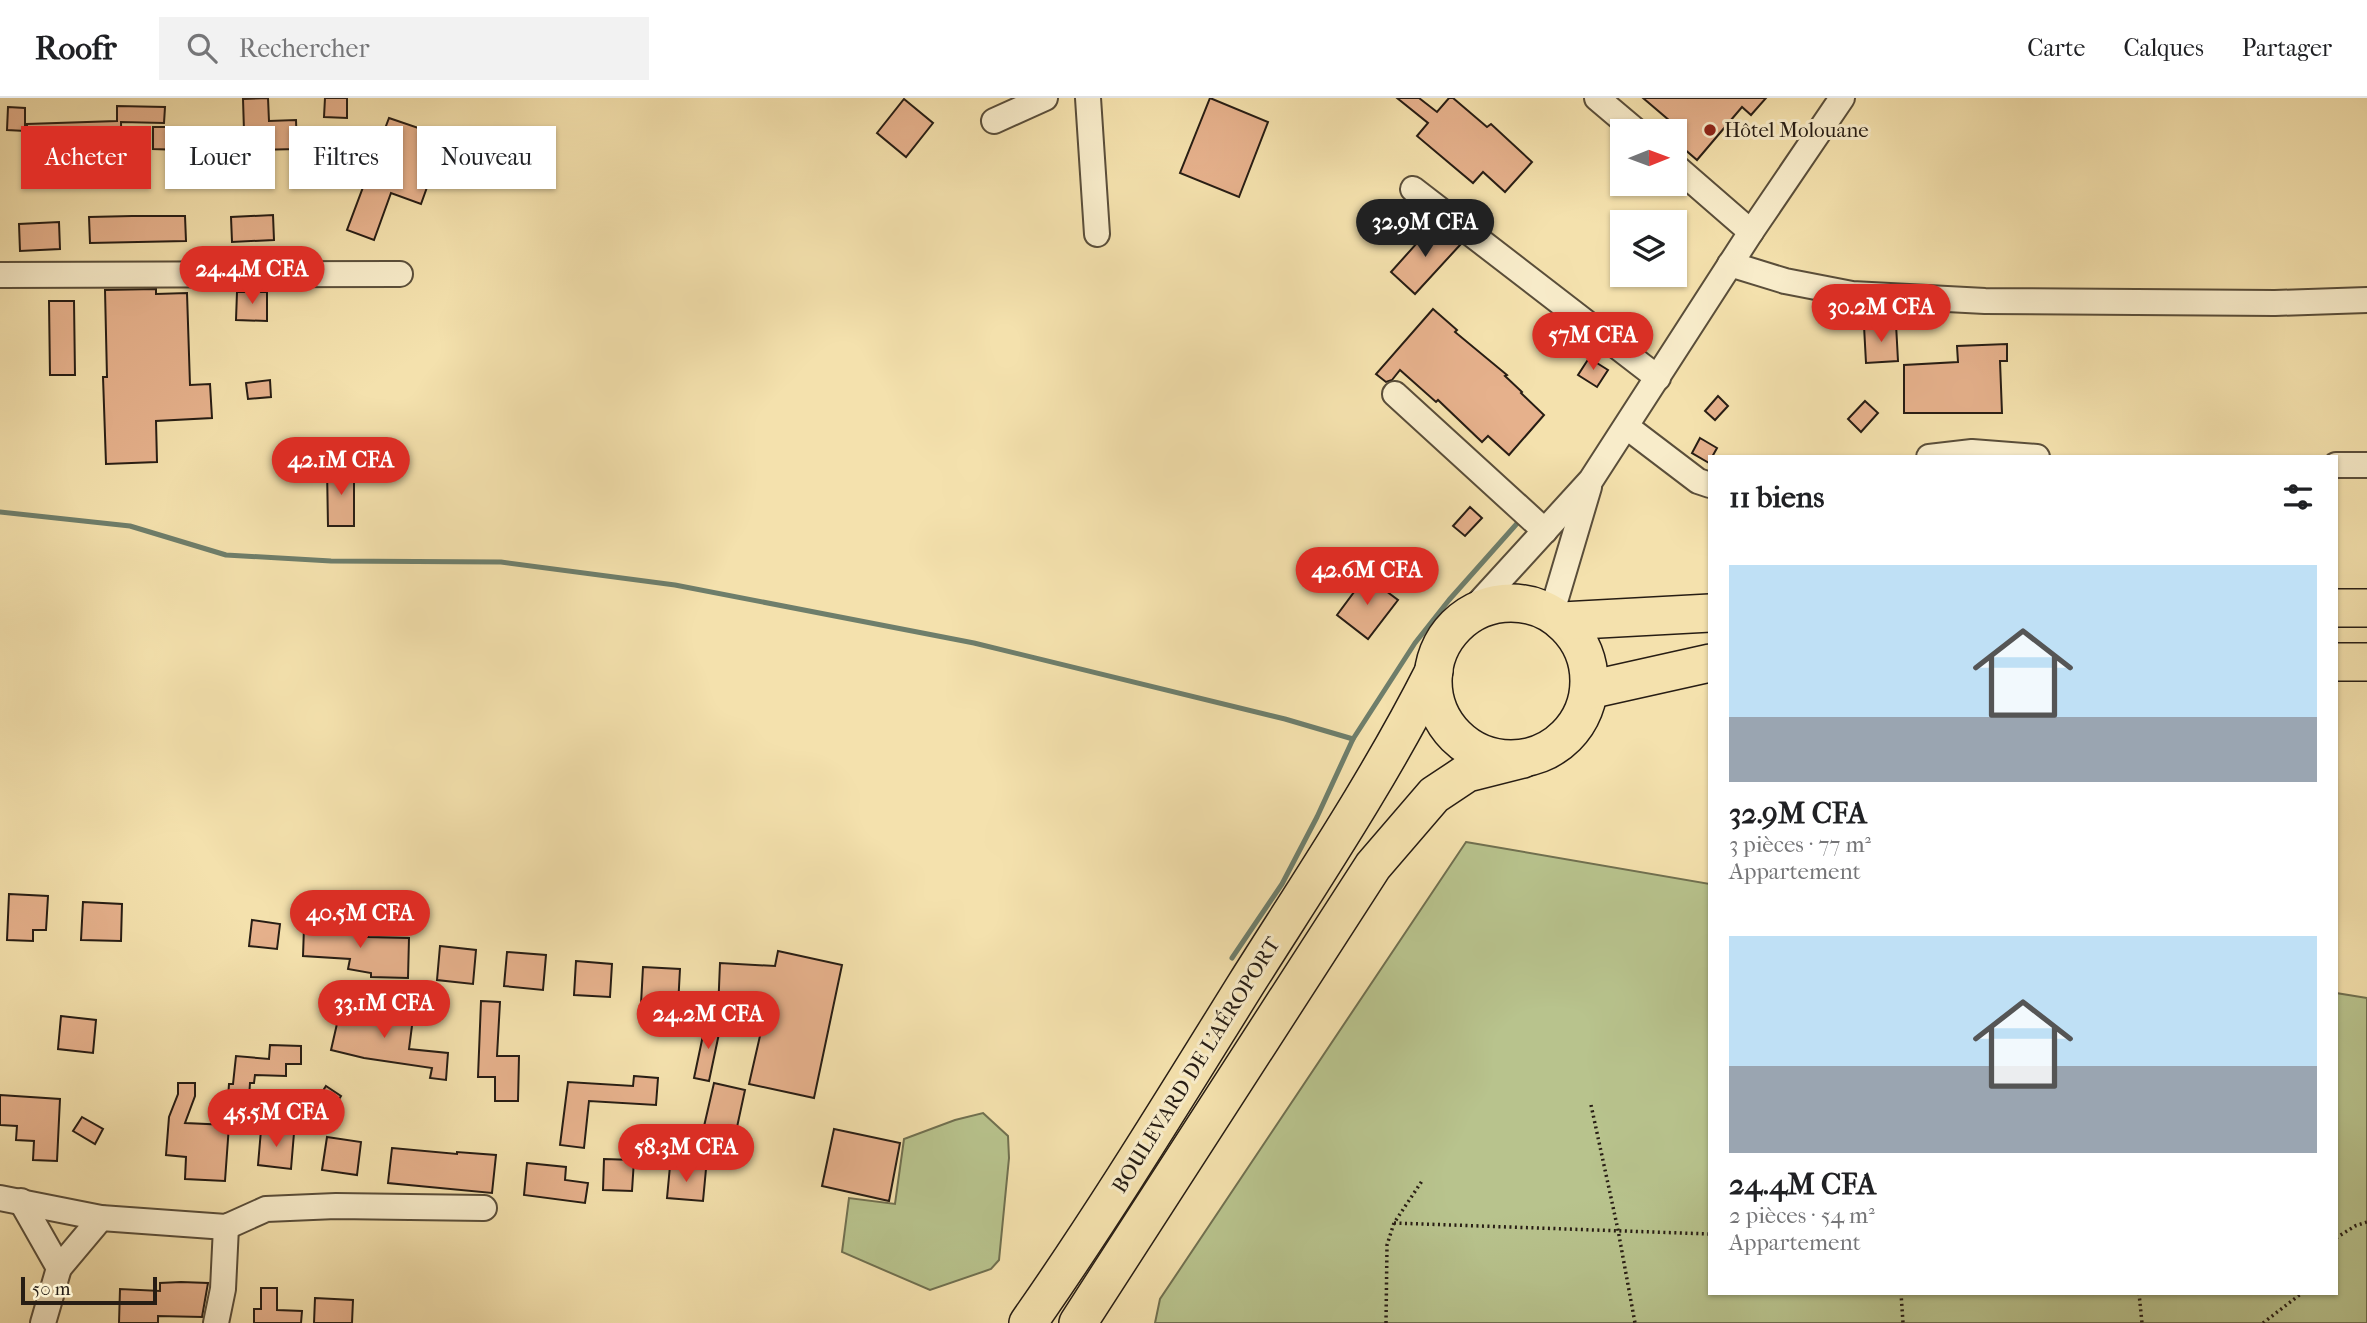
<!DOCTYPE html>
<html lang="fr">
<head>
<meta charset="utf-8">
<style>
  :root { --surface:#fff; --page:#f2f2f2; --text:#202124; --muted:#757577; --line:#e0e0e0; --accent:#d93025 }
  body { margin:0; font-family:"IM FELL French Canon",serif; background:var(--page); color:var(--text); height:100vh; display:flex; flex-direction:column; font-size:26px; white-space:nowrap }
  * { box-sizing:border-box; margin:0 }
  p { font-size:23px; color:var(--muted) }
  .icon { flex:none; width:38px; height:38px; fill:none; stroke:currentColor; stroke-width:2; stroke-linecap:round; stroke-linejoin:round }
  .map { position:relative; flex:1; overflow:hidden }
  .drawer { position:absolute; left:1708px; top:357px; width:630px; height:840px; display:flex; flex-direction:column; background:var(--surface); border-radius:0px; box-shadow:0 2px 5px #0004 }
  .drawer>* { flex:none }
  .hud { position:absolute; left:21px; top:28px; width:665px; height:63px; display:flex; gap:14px }
  .needle { width:46px; rotate:89deg }
  .tools { position:absolute; left:1610px; top:21px; display:grid; gap:14px }
  .tools a { display:grid; place-items:center; width:77px; height:77px; border-radius:0px; background:var(--surface); box-shadow:0 2px 5px #0004; font-size:35px }
  .scale { position:absolute; left:21px; bottom:18px; width:136px; box-sizing:border-box; padding-left:7px; border:4px solid #271d14; border-top:0; font-size:19px; line-height:24px; white-space:nowrap; color:#271d14; -webkit-text-stroke:5px #f8ecca; paint-order:stroke }
  .price { position:absolute; translate:-50% -60px; padding:0 16px; border-radius:24px; background:var(--accent); color:#fff; font-size:23px; line-height:46px; filter:drop-shadow(0 2px 4px #0008) }
  .price::after { content:''; position:absolute; left:50%; top:42px; width:21px; height:16px; margin-left:-10px; background:inherit; clip-path:polygon(0 0,100% 0,50% 100%) }
  .price.current { background:#222; color:#fff }
  ul { padding:0; list-style:none }
  li { display:grid; align-content:center; gap:14px; height:371px; padding:0 21px }
  li span { display:grid; place-items:center; height:217px; border-radius:0px; color:#555 }
  li>.icon { margin-inline-start:auto }
  span .icon { width:126px; height:126px; fill:#fffc; stroke-width:1 }
  li b { font-size:30px }
  h2 { display:flex; justify-content:space-between; align-items:center; height:84px; padding:0 21px; font-size:30px }
  .chip { padding:0 24px; border-radius:0px; background:var(--surface); box-shadow:0 2px 5px #0004; font-size:24px; line-height:63px }
  .chip.current { background:var(--accent); color:#fff }
  header { display:flex; align-items:center; gap:42px; box-sizing:border-box; height:98px; padding:0 35px; background:var(--surface); border-bottom:2px solid var(--line) }
  header strong { font-size:33px }
  nav { display:flex; gap:38px; margin-inline-start:auto; font-size:24px }
  .search { width:490px; height:63px; background:var(--page); display:flex; align-items:center; gap:18px; box-sizing:border-box; padding:0 24px; border-radius:0px; color:var(--muted); font-size:26px }
  .map>svg:first-child { display:block }
  .green { fill:#b8c38d; stroke:#707050; stroke-width:2 }
  .lines { fill:none; stroke-linecap:round; stroke-linejoin:round }
  .stream { stroke:#6e7e6b; stroke-width:5 }
  .building { fill:#e6b18c; stroke:#271d14; stroke-width:2 }
  .minor-casing { stroke:#5a4e3a; stroke-width:28 }
  .highway-casing { stroke:#271d14; stroke-width:40 }
  .path { stroke:#271d14; stroke-width:3.5; stroke-dasharray:2 3.5; stroke-linecap:butt }
  .minor { stroke:#f8ecca; stroke-width:24 }
  .highway { stroke:#f4e1ad; stroke-width:37 }
  .poi-dot { fill:#8f2418; stroke:#f8ecca; stroke-width:2.5 }
  .labels { text-anchor:middle; dominant-baseline:central; stroke-width:6; stroke-linejoin:round; paint-order:stroke }
  .poi-label { font-size:21px; fill:#271d14; stroke:#f8ecca; text-anchor:start }
  .street-label { font-size:21px; fill:#271d14; stroke:#f8ecca }
</style>
</head>
<body>
<header>
<strong>Roofr</strong>
<div class="search"><svg class="icon" aria-label="search" viewBox="0 0 24 24"><circle cx="10" cy="10" r="6"/><path d="M15 15l6 6"/></svg>Rechercher</div>
<nav><a>Carte</a><a>Calques</a><a>Partager</a></nav>
</header>
<div class="map">
<svg width="2367" height="1225" viewBox="0 0 2367 1225">
  <rect width="100%" height="100%" fill="#f4e1ad"/>
  <filter id="stains"><feTurbulence type="fractalNoise" baseFrequency=".00286" numOctaves="4"/><feColorMatrix values="0 0 0 0 .2 0 0 0 0 .09 0 0 0 0 .02 0 0 0 .5 -.17"/></filter>
  <radialGradient id="worn" r=".72"><stop offset=".6" stop-color="#630" stop-opacity="0"/><stop offset="1" stop-color="#630" stop-opacity=".3"/></radialGradient>
  <g class="green">
    <polygon points="1466,744 1710,786 1710,1195 2336,1195 2336,895 2367,900 2367,1225 1155,1225 1160,1201"/>
    <polygon points="983,1015 1008,1038 1009,1060 999,1162 991,1171 930,1192 842,1154 849,1100 895,1106 904,1041 955,1022"/>
  </g>
  <g class="lines">
    <g class="stream">
      <polyline points="0,414 130,428 226,457 331,463 501,464 675,487 974,545 1285,621 1353,641"/>
      <polyline points="1232,860 1282,786 1317,719 1353,641 1415,545 1449,502 1521,421"/>
    </g>
  </g>
  <g class="building">
    <polygon points="268,0 269,23 296,22 297,51 253,52 253,62 211,62 211,53 153,51 153,29 188,29 188,33 244,33 243,1"/>
    <polygon points="325,0 347,0 347,20 324,19"/>
    <polygon points="1210,0 1268,24 1239,99 1180,75"/>
    <polygon points="1397,0 1419,0 1437,14 1449,0 1453,0 1487,29 1491,26 1532,64 1505,94 1483,74 1473,85 1417,38 1428,25"/>
    <polygon points="1643,0 1766,0 1751,17 1742,9 1697,62 1675,43 1677,29"/>
    <polygon points="904,1 933,25 906,59 877,35"/>
    <polygon points="117,8 165,9 164,25 121,24 122,65 77,65 77,45 27,46 27,26 117,23"/>
    <polygon points="8,9 25,10 25,33 7,32"/>
    <polygon points="389,20 445,39 421,106 391,95 374,142 347,132"/>
    <polygon points="273,117 274,142 232,144 231,119"/>
    <polygon points="132,118 185,118 186,143 90,145 89,119"/>
    <polygon points="59,124 60,151 20,153 19,126"/>
    <polygon points="1434,126 1460,147 1415,196 1391,174"/>
    <polygon points="156,191 156,196 187,195 190,287 210,286 212,320 156,323 157,364 106,366 103,279 107,279 105,192"/>
    <polygon points="237,194 267,194 267,223 236,222"/>
    <polygon points="49,203 74,203 75,277 50,277"/>
    <polygon points="1433,211 1457,232 1455,234 1507,277 1505,278 1522,294 1521,295 1544,317 1509,357 1488,338 1482,344 1438,302 1436,304 1400,272 1392,282 1386,284 1376,276"/>
    <polygon points="1896,226 1898,263 1866,265 1864,228"/>
    <polygon points="2007,246 2007,263 2000,263 2002,315 1904,315 1904,267 1958,264 1957,248"/>
    <polygon points="1589,260 1608,272 1597,289 1578,277"/>
    <polygon points="270,282 271,299 248,301 246,285"/>
    <polygon points="1718,298 1728,308 1715,322 1705,313"/>
    <polygon points="1865,303 1878,315 1861,334 1848,321"/>
    <polygon points="1700,340 1717,350 1712,359 1710,359 1709,365 1692,355"/>
    <polygon points="327,370 354,370 354,428 328,428"/>
    <polygon points="1470,409 1482,420 1465,438 1453,428"/>
    <polygon points="1366,478 1398,502 1368,541 1337,517"/>
    <polygon points="9,796 48,798 46,832 33,832 33,843 7,842"/>
    <polygon points="83,804 122,806 121,843 81,842"/>
    <polygon points="252,822 280,826 277,851 249,848"/>
    <polygon points="355,823 370,825 368,839 409,840 408,880 371,879 371,875 348,871 350,861 303,858 304,829 354,832"/>
    <polygon points="440,848 476,852 473,886 437,882"/>
    <polygon points="778,853 842,867 814,1000 749,986 765,916 718,914 720,865 775,868"/>
    <polygon points="507,854 546,857 543,892 504,888"/>
    <polygon points="576,863 612,866 610,899 574,897"/>
    <polygon points="643,869 680,871 678,908 641,906"/>
    <polygon points="481,903 500,904 497,958 519,958 518,1003 495,1003 495,979 478,979"/>
    <polygon points="347,907 379,913 379,915 413,920 409,951 448,955 446,982 430,980 432,970 364,960 331,952 339,917 345,918"/>
    <polygon points="61,918 96,922 93,955 58,951"/>
    <polygon points="706,923 721,926 709,983 694,980"/>
    <polygon points="270,947 301,948 301,966 286,966 286,978 255,977 254,985 250,985 248,1015 227,1014 229,986 233,986 236,958 269,961"/>
    <polygon points="634,978 658,980 656,1007 589,1003 584,1050 560,1047 568,984 633,988"/>
    <polygon points="178,985 195,985 195,998 185,1025 229,1027 225,1083 185,1081 186,1059 166,1057 169,1019 178,996"/>
    <polygon points="714,985 745,992 731,1057 699,1050"/>
    <polygon points="326,988 341,998 325,1023 310,1013"/>
    <polygon points="0,997 60,1001 57,1063 33,1062 34,1043 16,1042 17,1028 0,1027"/>
    <polygon points="82,1019 103,1031 95,1046 73,1033"/>
    <polygon points="834,1031 900,1045 889,1103 822,1088"/>
    <polygon points="261,1032 294,1035 291,1071 258,1067"/>
    <polygon points="327,1039 361,1044 357,1077 322,1072"/>
    <polygon points="392,1050 457,1056 457,1054 496,1057 492,1095 388,1085"/>
    <polygon points="604,1061 634,1062 632,1093 603,1092"/>
    <polygon points="527,1065 566,1069 565,1082 588,1085 585,1105 524,1097"/>
    <polygon points="670,1068 706,1071 703,1103 667,1100"/>
    <polygon points="181,1184 208,1185 202,1219 158,1218 158,1225 119,1225 120,1191 160,1193 160,1185"/>
    <polygon points="261,1190 277,1190 277,1212 302,1213 301,1225 254,1225 254,1211 261,1211"/>
    <polygon points="315,1200 353,1202 352,1225 314,1225"/>
  </g>
  <g class="lines">
    <defs>
      <g id="minor">
        <polyline points="1088,0 1097,136"/>
        <polyline points="1597,0 1636,33"/>
        <polyline points="994,23 1045,0"/>
        <polyline points="1675,68 1751,134"/>
        <polyline points="1413,91 1658,280"/>
        <polyline points="1730,166 1785,183 1852,196 1985,203 2275,205 2367,202"/>
        <polyline points="0,177 400,176"/>
        <polyline points="1395,296 1545,433"/>
        <polyline points="1627,329 1698,383 1710,387"/>
        <polyline points="1929,359 1972,354 2037,359"/>
        <polyline points="2336,367 2367,367"/>
        <polyline points="1551,517 1589,389"/>
        <polyline points="1466,519 1591,382 1751,134 1842,0"/>
        <polyline points="0,1100 101,1120 226,1129 266,1111 336,1108 484,1110"/>
        <polyline points="21,1103 59,1170"/>
        <polyline points="43,1225 59,1170 101,1120"/>
        <polyline points="216,1225 223,1191 226,1129"/>
      </g>
      <g id="highway">
        <circle cx="1511" cy="583" r="78"/>
        <polyline points="2336,510 2367,510"/>
        <polyline points="1562,523 1710,515"/>
        <polyline points="2336,564 2367,564"/>
        <polyline points="1589,592 1710,565"/>
        <path d="M1028,1225C1105,1115 1175,1000 1246,886C1311,783 1379,682 1434,573"/>
        <polyline points="1078,1225 1373,768 1434,697 1467,675 1523,661"/>
      </g>
    </defs>
    <use href="#minor" class="minor-casing"/>
    <use href="#highway" class="highway-casing"/>
    <g class="path">
      <polyline points="1591,1007 1618,1132 1635,1225"/>
      <polyline points="1394,1125 1710,1136"/>
      <polyline points="2336,1140 2355,1128 2367,1124"/>
      <polyline points="1901,1195 1903,1225"/>
      <polyline points="2139,1195 2142,1225"/>
      <polyline points="1386,1225 1387,1147 1394,1125 1422,1083"/>
      <polyline points="2263,1225 2302,1195"/>
    </g>
    <use href="#minor" class="minor"/>
    <use href="#highway" class="highway"/>
  </g>
  <circle class="poi-dot" cx="1710" cy="32" r="7"/>
  <g class="labels">
    <g class="poi-label">
      <text x="1724" y="32">Hôtel Molouane</text>
    </g>
    <g class="street-label">
      <text transform="translate(1196 967) rotate(-58)">BOULEVARD DE L'AÉROPORT</text>
    </g>
  </g>
  <rect width="100%" height="100%" filter="url(#stains)"/>
  <rect width="100%" height="100%" fill="url(#worn)"/>
</svg>
<div class="tools">
<a><svg class="needle" viewBox="-14 -14 28 28"><path d="M0-13l5 13h-10z" fill="#e53935"/><path d="M0 13l5-13h-10z" fill="#757577"/></svg></a>
<a><svg class="icon" aria-label="layers" viewBox="0 0 24 24"><path d="M12 4l9 5-9 5-9-5zM3 14l9 5 9-5"/></svg></a>
</div>
<div class="scale">50 m</div>
<b class="price current" style="left:1425px;top:161px">32.9M CFA</b>
<b class="price" style="left:252px;top:208px">24.4M CFA</b>
<b class="price" style="left:1881px;top:246px">30.2M CFA</b>
<b class="price" style="left:1593px;top:274px">57M CFA</b>
<b class="price" style="left:341px;top:399px">42.1M CFA</b>
<b class="price" style="left:1367px;top:509px">42.6M CFA</b>
<b class="price" style="left:360px;top:852px">40.5M CFA</b>
<b class="price" style="left:384px;top:942px">33.1M CFA</b>
<b class="price" style="left:708px;top:953px">24.2M CFA</b>
<b class="price" style="left:276px;top:1051px">45.5M CFA</b>
<b class="price" style="left:686px;top:1086px">58.3M CFA</b>
<div class="hud">
<a class="chip current">Acheter</a>
<a class="chip">Louer</a>
<a class="chip">Filtres</a>
<a class="chip">Nouveau</a>
</div>
<section class="drawer">
<h2>11 biens<svg class="icon" aria-label="filters" viewBox="0 0 24 24"><path d="M4 7h16M4 17h16"/><circle cx="9" cy="7" r="2"/><circle cx="15" cy="17" r="2"/></svg></h2>
<ul>
<li><span style="background:linear-gradient(#bfe0f5 70%,#9aa5b1 0)"><svg class="icon" aria-label="home" viewBox="0 0 24 24"><path d="M3 11l9-7 9 7M6 9v11h12V9"/></svg></span><div><b>32.9M CFA</b><p>3 pièces · 77 m²</p><p>Appartement</p></div></li>
<li><span style="background:linear-gradient(#bfe0f5 60%,#9aa5b1 0)"><svg class="icon" aria-label="home" viewBox="0 0 24 24"><path d="M3 11l9-7 9 7M6 9v11h12V9"/></svg></span><div><b>24.4M CFA</b><p>2 pièces · 54 m²</p><p>Appartement</p></div></li>
</ul>
</section>
</div>
</body>
</html>
